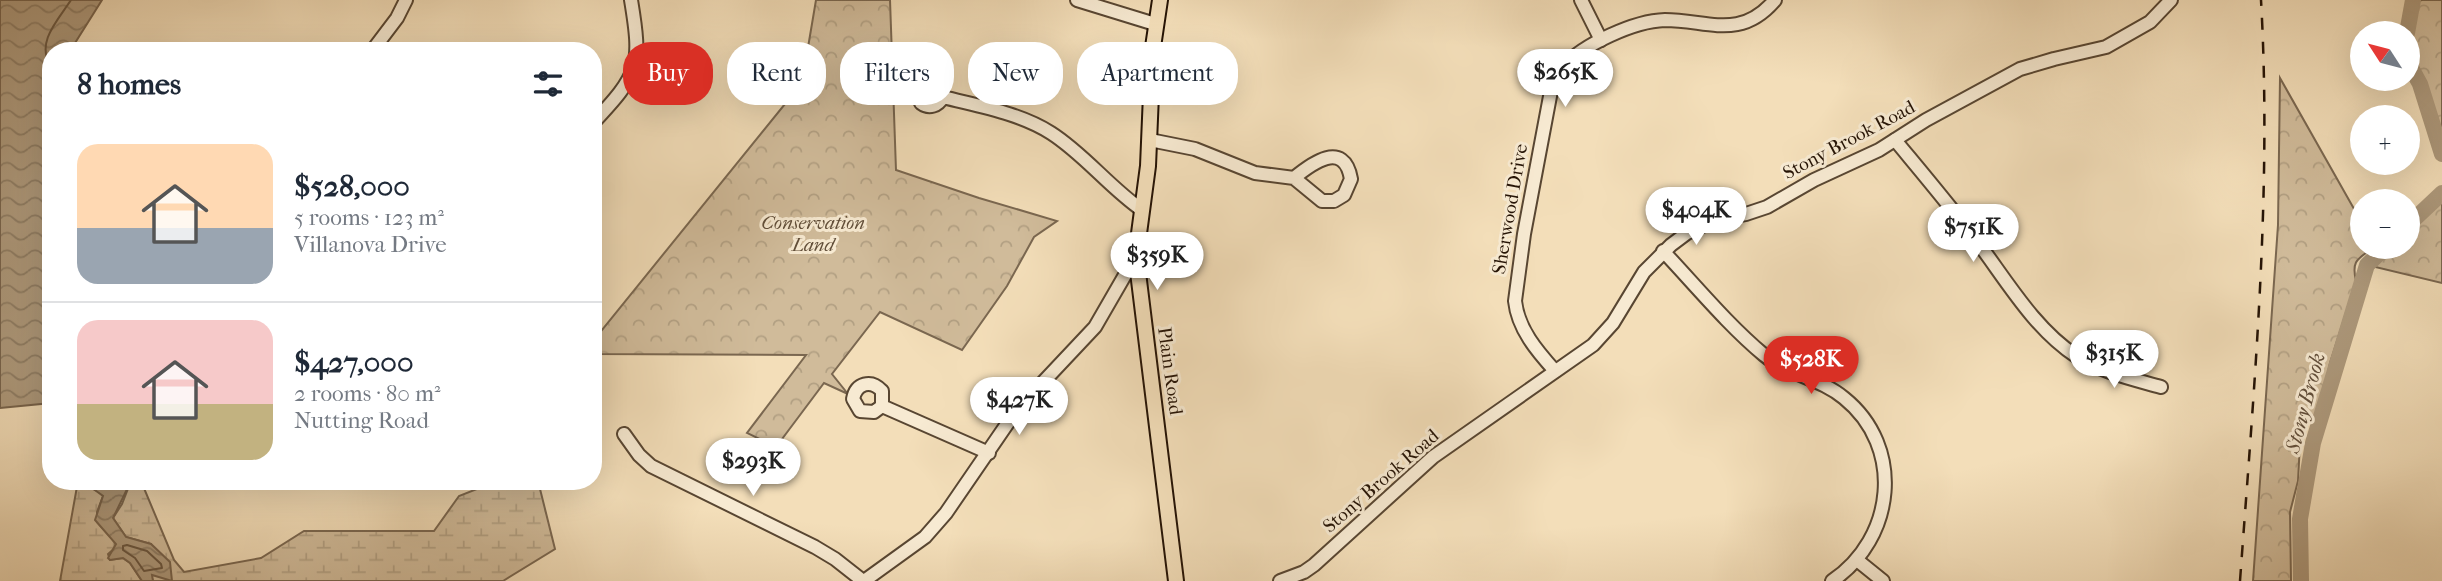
<!DOCTYPE html>
<html lang="en">
<head>
<meta charset="utf-8">
<style>
  :root { --surface:#fff; --page:#f2f2f3; --text:#1f2937; --muted:#747a83; --line:#e0e1e3; --accent:#d93025 }
  body { margin:0; font-family:"IM FELL French Canon",serif; background:var(--page); color:var(--text); height:100vh; display:flex; flex-direction:column; font-size:26px; white-space:nowrap }
  * { box-sizing:border-box; margin:0 }
  p { font-size:23px; color:var(--muted) }
  .icon { flex:none; width:38px; height:38px; fill:none; stroke:currentColor; stroke-width:2; stroke-linecap:round; stroke-linejoin:round }
  .map { position:relative; flex:1; overflow:hidden }
  .panel { position:absolute; left:42px; top:42px; width:560px; height:448px; display:flex; flex-direction:column; background:var(--surface); border-radius:28px; box-shadow:0 7px 28px #0002 }
  .panel>* { flex:none }
  .hud { position:absolute; left:623px; top:42px; width:665px; height:63px; display:flex; gap:14px }
  .needle { width:46px; rotate:306deg }
  .controls { position:absolute; left:2350px; top:21px; display:grid; gap:14px }
  .controls a { display:grid; place-items:center; width:70px; height:70px; border-radius:50%; background:var(--surface); box-shadow:0 7px 28px #0002; font-size:35px }
  .price { position:absolute; translate:-50% -60px; padding:0 16px; border-radius:24px; background:#fff; color:#222; font-size:23px; line-height:46px; filter:drop-shadow(0 2px 4px #0008) }
  .price::after { content:''; position:absolute; left:50%; top:42px; width:21px; height:16px; margin-left:-10px; background:inherit; clip-path:polygon(0 0,100% 0,50% 100%) }
  .price.current { background:var(--accent); color:#fff }
  ul { padding:0; list-style:none }
  li { display:flex; align-items:center; gap:21px; height:175px; padding:0 35px }
  li+li { border-top:2px solid var(--line) }
  li span { display:grid; place-items:center; flex:none; width:196px; height:140px; border-radius:21px; color:#555 }
  li>.icon { margin-inline-start:auto }
  span .icon { width:84px; height:84px; fill:#fffc; stroke-width:1 }
  li b { font-size:30px }
  h2 { display:flex; justify-content:space-between; align-items:center; height:84px; padding:0 35px; font-size:30px }
  .chip { padding:0 24px; border-radius:28px; background:var(--surface); box-shadow:0 7px 28px #0002; font-size:24px; line-height:63px }
  .chip.current { background:var(--accent); color:#fff }
  .map>svg:first-child { display:block }
  .wetland { fill:url(#wetland-marsh); stroke:#7a6750; stroke-width:2 }
  .park { fill:url(#park-crowns); stroke:#7a6750; stroke-width:2 }
  .water { fill:url(#water-waves); stroke:#77634c; stroke-width:2 }
  .lines { fill:none; stroke-linecap:round; stroke-linejoin:round }
  .shore { stroke:#695640; stroke-width:2 }
  .stream { stroke:#77634c; stroke-width:2.5 }
  .river { stroke:#ad997c; stroke-width:16 }
  .minor-casing { stroke:#584632; stroke-width:16 }
  .major-casing { stroke:#251305; stroke-width:18 }
  .minor { stroke:#f7ead2; stroke-width:12 }
  .major { stroke:#f3deb9; stroke-width:14 }
  .rail { stroke:#251305; stroke-width:2.5; stroke-dasharray:12 12; stroke-linecap:butt }
  .labels { text-anchor:middle; dominant-baseline:central; stroke-width:6; stroke-linejoin:round; paint-order:stroke }
  .street-label { font-size:19px; fill:#251305; stroke:#f7ead2 }
  .park-label { font-size:19px; font-style:italic; fill:#614e39; stroke:#f7ead2 }
  .water-label { font-size:21px; font-style:italic; fill:#624f3b; stroke:#f7ead2 }
</style>
</head>
<body>
<div class="map">
<svg width="2442" height="581" viewBox="0 0 2442 581">
  <defs>
    <pattern id="wetland-marsh" width="20" height="14" patternUnits="userSpaceOnUse" patternTransform="scale(1.75)"><rect width="20" height="14" fill="#d0bb9a"/><path d="M1 5h8M5 5V1M11 12h8M15 12V8" fill="none" stroke="#b2a083"/></pattern>
    <pattern id="park-crowns" width="20" height="18" patternUnits="userSpaceOnUse" patternTransform="scale(1.75)"><rect width="20" height="18" fill="#d0bb9a"/><path d="M2 6a3 3 0 1 1 6 0M12 15a3 3 0 1 1 6 0" fill="none" stroke="#b2a083"/></pattern>
    <pattern id="water-waves" width="16" height="10" patternUnits="userSpaceOnUse" patternTransform="scale(1.75)"><rect width="16" height="10" fill="#ad997c"/><path d="M0 5q4-4 8 0t8 0" fill="none" stroke="#8d7c64"/></pattern>
  </defs>
  <rect width="100%" height="100%" fill="#f3deb9"/>
  <filter id="stains"><feTurbulence type="fractalNoise" baseFrequency=".00286" numOctaves="4"/><feColorMatrix values="0 0 0 0 .2 0 0 0 0 .09 0 0 0 0 .02 0 0 0 .5 -.17"/></filter>
  <radialGradient id="worn" r=".72"><stop offset=".6" stop-color="#630" stop-opacity="0"/><stop offset="1" stop-color="#630" stop-opacity=".3"/></radialGradient>
  <g class="wetland">
    <polygon points="78,481 99,481 94,485 93,489 100,492 103,496 97,512 97,522 115,542 116,547 108,554 110,560 123,558 130,563 142,581 60,581"/>
    <polygon points="131,481 141,481 174,560 184,572 261,558 304,531 434,531 459,496 497,481 538,481 555,549 503,581 153,581 151,575 151,544 126,537 113,518 122,504"/>
  </g>
  <g class="park">
    <polygon points="816,0 890,0 896,170 979,198 1057,221 1034,237 1007,286 962,350 880,312 832,374 848,394 824,383 776,447 747,433 806,355 593,354 593,341 802,83"/>
    <polygon points="2413,0 2442,0 2442,154 2420,84 2408,62 2407,33"/>
    <path d="M2280,78L2362,223V247H2374C2358,259 2351,260 2356,281L2330,363L2319,414L2314,422L2306,417L2301,424L2298,481L2290,512L2291,581H2253L2278,225Z"/>
    <polygon points="2442,193 2442,283 2367,265 2386,247 2408,247 2408,225"/>
  </g>
  <g class="water">
    <polygon points="0,0 102,0 70,51 51,51 51,403 0,408"/>
    <polygon points="99,481 131,481 113,518 126,537 151,544 170,562 172,581 152,575 153,581 142,581 130,563 123,558 110,560 108,558 116,544 95,520 103,496 92,488"/>
  </g>
  <g class="lines">
    <g class="shore">
      <path d="M51,66C35,43 58,20 71,0"/>
      <polygon points="127,545 147,551 161,564 162,568 144,571 135,558 123,550 123,546"/>
    </g>
    <polyline class="stream" points="2412,2 2421,0"/>
    <g class="river">
      <polyline points="2407,33 2413,0"/>
      <polyline points="2408,62 2420,84 2442,154"/>
      <polyline points="2408,225 2442,193"/>
      <polyline points="2301,581 2300,519 2313,443 2367,265 2386,247"/>
    </g>
    <defs>
      <g id="minor">
        <polyline points="1077,0 1155,24"/>
        <polyline points="1581,0 1601,40"/>
        <polyline points="372,51 397,18 406,0"/>
        <path d="M943,97C938,106 929,109 921,103L916,91L920,83L933,79L941,84L943,97C978,106 1020,113 1051,133C1084,154 1109,187 1142,210"/>
        <path d="M593,123C639,74 642,66 631,0"/>
        <path d="M1150,140L1195,149L1255,173L1294,178L1322,201H1334L1344,195L1351,179C1344,139 1311,164 1294,178"/>
        <path d="M1895,140C1924,175 1952,208 1979,244C2008,283 2035,329 2076,356C2101,372 2133,379 2161,387"/>
        <path d="M1663,251C1696,286 1728,325 1764,355C1788,375 1820,378 1844,398C1905,447 1895,539 1832,581"/>
        <path d="M1555,371C1537,351 1518,329 1515,301L1524,234L1551,91C1554,83 1557,73 1563,67C1584,44 1634,21 1665,20C1708,20 1740,41 1775,0"/>
        <path d="M882,406L874,412L860,411L853,399C856,383 871,379 882,391V406L989,453"/>
        <polyline points="624,434 639,455 651,466 815,547 835,559 863,581"/>
        <polyline points="1857,560 1883,581"/>
        <polyline points="864,581 925,537 946,513 1016,411 1095,327 1136,256"/>
        <polyline points="1280,581 1304,572 1314,565 1433,457 1593,345 1613,323 1644,272 1671,245 1687,233 1715,220 1746,214 1767,207 1814,180 1879,150 1926,120 2020,69 2054,59 2106,47 2150,22 2171,0"/>
      </g>
      <polyline id="major" points="1160,0 1153,47 1148,166 1136,256 1176,581"/>
    </defs>
    <use href="#minor" class="minor-casing"/>
    <use href="#major" class="major-casing"/>
    <use href="#minor" class="minor"/>
    <use href="#major" class="major"/>
    <path class="rail" d="M2240,581C2254,387 2272,194 2261,0"/>
  </g>
  <g class="labels">
    <g class="street-label">
      <text transform="translate(1849 140) rotate(-28)">Stony Brook Road</text>
      <text transform="translate(1510 209) rotate(-80)">Sherwood Drive</text>
      <text transform="translate(1170 371) rotate(82)">Plain Road</text>
      <text transform="translate(1381 481) rotate(-41)">Stony Brook Road</text>
    </g>
    <g class="park-label">
      <text x="813" y="223">Conservation<tspan x="813" dy="22">Land</tspan></text>
    </g>
    <g class="water-label">
      <text transform="translate(2305 403) rotate(-75)">Stony Brook</text>
    </g>
  </g>
  <rect width="100%" height="100%" filter="url(#stains)"/>
  <rect width="100%" height="100%" fill="url(#worn)"/>
</svg>
<div class="controls">
<a><svg class="needle" viewBox="-14 -14 28 28"><path d="M0-13l5 13h-10z" fill="#e53935"/><path d="M0 13l5-13h-10z" fill="#747a83"/></svg></a>
<a>+</a>
<a>−</a>
</div>
<b class="price" style="left:1565px;top:109px">$265K</b>
<b class="price" style="left:1696px;top:247px">$404K</b>
<b class="price" style="left:1973px;top:264px">$751K</b>
<b class="price" style="left:1157px;top:292px">$359K</b>
<b class="price" style="left:2114px;top:390px">$315K</b>
<b class="price current" style="left:1811px;top:396px">$528K</b>
<b class="price" style="left:1019px;top:437px">$427K</b>
<b class="price" style="left:753px;top:498px">$293K</b>
<div class="hud">
<a class="chip current">Buy</a>
<a class="chip">Rent</a>
<a class="chip">Filters</a>
<a class="chip">New</a>
<a class="chip">Apartment</a>
</div>
<section class="panel">
<h2>8 homes<svg class="icon" aria-label="filters" viewBox="0 0 24 24"><path d="M4 7h16M4 17h16"/><circle cx="9" cy="7" r="2"/><circle cx="15" cy="17" r="2"/></svg></h2>
<ul>
<li><span style="background:linear-gradient(#ffd9b3 60%,#9aa5b1 0)"><svg class="icon" aria-label="home" viewBox="0 0 24 24"><path d="M3 11l9-7 9 7M6 9v11h12V9"/></svg></span><div><b>$528,000</b><p>5 rooms · 123 m²</p><p>Villanova Drive</p></div></li>
<li><span style="background:linear-gradient(#f6c9c9 60%,#c2b280 0)"><svg class="icon" aria-label="home" viewBox="0 0 24 24"><path d="M3 11l9-7 9 7M6 9v11h12V9"/></svg></span><div><b>$427,000</b><p>2 rooms · 80 m²</p><p>Nutting Road</p></div></li>
</ul>
</section>
</div>
</body>
</html>
